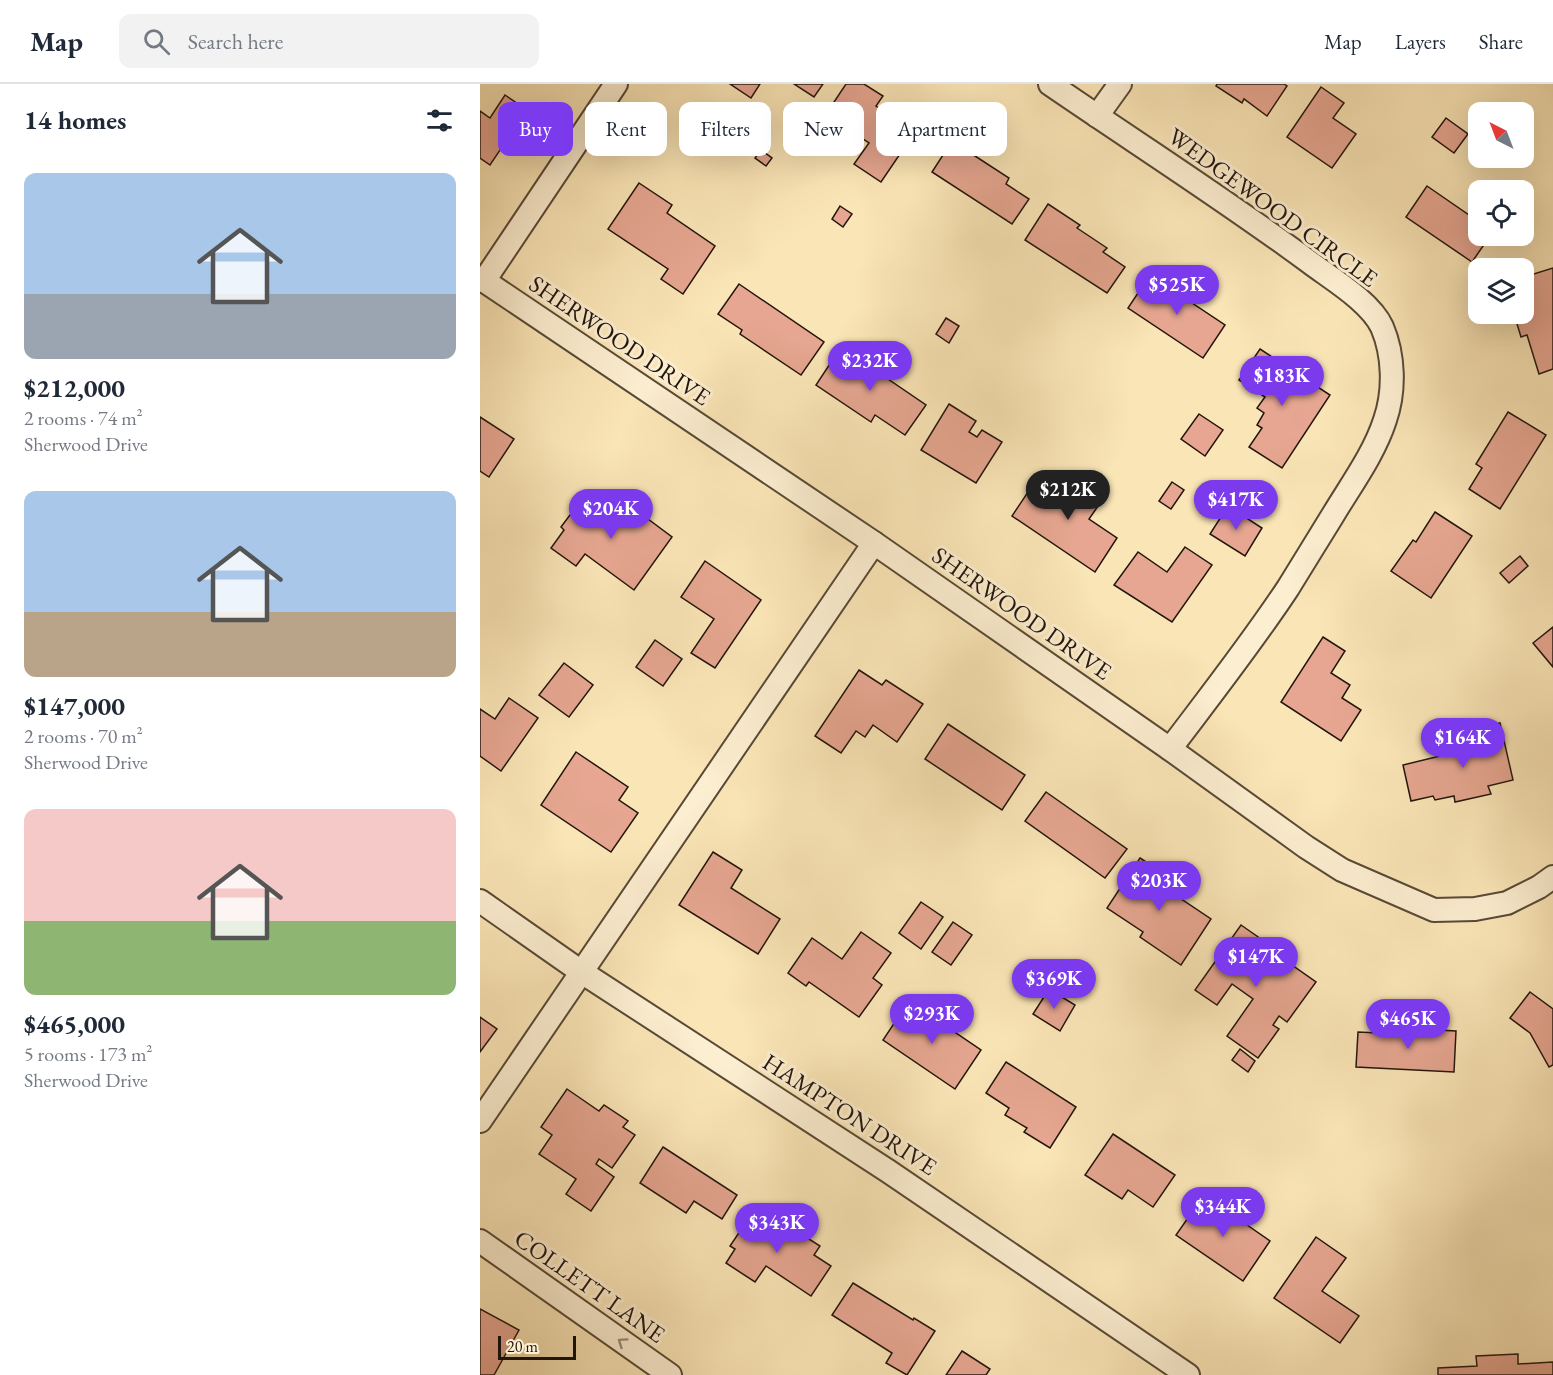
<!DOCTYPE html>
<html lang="en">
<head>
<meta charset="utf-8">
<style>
  :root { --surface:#fff; --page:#f2f2f3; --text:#1f2937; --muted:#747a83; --line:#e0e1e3; --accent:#7c3aed }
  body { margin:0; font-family:"EB Garamond",serif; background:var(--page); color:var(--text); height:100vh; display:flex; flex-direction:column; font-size:22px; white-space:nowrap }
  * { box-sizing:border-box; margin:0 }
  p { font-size:20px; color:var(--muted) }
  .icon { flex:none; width:33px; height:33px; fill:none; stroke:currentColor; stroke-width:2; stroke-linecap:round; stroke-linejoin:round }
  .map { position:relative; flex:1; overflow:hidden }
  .side { display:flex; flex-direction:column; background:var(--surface); width:480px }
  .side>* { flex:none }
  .guide { position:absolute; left:18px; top:18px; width:570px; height:54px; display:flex; gap:12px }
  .needle { width:39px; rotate:318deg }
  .controls { position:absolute; left:988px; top:18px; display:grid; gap:12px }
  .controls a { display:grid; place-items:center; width:66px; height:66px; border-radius:12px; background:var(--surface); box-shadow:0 6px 24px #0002; font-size:30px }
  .scale { position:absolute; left:18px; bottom:15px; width:78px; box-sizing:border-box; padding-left:6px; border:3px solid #22150c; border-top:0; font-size:16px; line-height:21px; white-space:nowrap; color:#22150c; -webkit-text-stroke:4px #fceed0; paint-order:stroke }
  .price { position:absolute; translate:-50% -51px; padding:0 14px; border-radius:21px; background:var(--accent); color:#fff; font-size:20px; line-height:39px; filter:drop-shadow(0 2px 3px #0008) }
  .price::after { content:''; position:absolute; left:50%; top:36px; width:18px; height:14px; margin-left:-9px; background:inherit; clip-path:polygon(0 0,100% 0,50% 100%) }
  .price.selected { background:#222; color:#fff }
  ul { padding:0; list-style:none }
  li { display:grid; align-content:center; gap:12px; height:318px; padding:0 24px }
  li span { display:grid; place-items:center; height:186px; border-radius:12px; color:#555 }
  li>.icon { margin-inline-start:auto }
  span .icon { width:108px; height:108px; fill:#fffc; stroke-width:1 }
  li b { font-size:26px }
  h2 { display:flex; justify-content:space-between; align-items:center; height:72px; padding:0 24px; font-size:26px }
  .pill { padding:0 21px; border-radius:12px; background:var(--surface); box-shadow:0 6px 24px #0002; font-size:21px; line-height:54px }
  .pill.selected { background:var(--accent); color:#fff }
  header { display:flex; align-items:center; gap:36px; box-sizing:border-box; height:84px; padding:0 30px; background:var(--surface); border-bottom:2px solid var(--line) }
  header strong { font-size:28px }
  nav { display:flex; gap:33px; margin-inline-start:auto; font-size:21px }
  .search { width:420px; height:54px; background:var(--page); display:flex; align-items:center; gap:15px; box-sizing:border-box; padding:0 21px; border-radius:12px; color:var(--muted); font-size:22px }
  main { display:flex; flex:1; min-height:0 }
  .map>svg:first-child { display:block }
  .building { fill:#e6a691; stroke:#22150c; stroke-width:1.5 }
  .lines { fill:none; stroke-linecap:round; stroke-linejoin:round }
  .street-casing { stroke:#584936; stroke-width:26 }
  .street { stroke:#fceed0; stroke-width:22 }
  .oneway { stroke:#9a8c78 }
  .labels { text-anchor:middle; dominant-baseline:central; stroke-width:6; stroke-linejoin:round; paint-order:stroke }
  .street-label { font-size:24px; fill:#22150c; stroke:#fceed0 }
</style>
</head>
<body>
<header>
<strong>Map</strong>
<div class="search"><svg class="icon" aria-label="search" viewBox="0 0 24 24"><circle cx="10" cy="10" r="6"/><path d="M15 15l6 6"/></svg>Search here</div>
<nav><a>Map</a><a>Layers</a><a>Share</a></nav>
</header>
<main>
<section class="side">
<h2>14 homes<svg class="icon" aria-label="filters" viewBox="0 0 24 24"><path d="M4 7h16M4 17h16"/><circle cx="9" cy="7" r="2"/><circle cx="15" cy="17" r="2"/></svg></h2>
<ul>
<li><span style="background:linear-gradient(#a9c7e8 65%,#9aa5b1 0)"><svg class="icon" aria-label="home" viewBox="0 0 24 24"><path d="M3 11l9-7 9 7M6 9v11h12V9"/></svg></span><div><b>$212,000</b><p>2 rooms · 74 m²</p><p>Sherwood Drive</p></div></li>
<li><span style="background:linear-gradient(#a9c7e8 65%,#b9a48a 0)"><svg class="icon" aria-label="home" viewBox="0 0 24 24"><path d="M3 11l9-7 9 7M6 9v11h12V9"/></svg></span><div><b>$147,000</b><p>2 rooms · 70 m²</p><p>Sherwood Drive</p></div></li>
<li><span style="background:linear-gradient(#f6c9c9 60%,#8fb573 0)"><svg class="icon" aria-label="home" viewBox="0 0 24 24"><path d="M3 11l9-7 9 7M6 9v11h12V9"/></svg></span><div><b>$465,000</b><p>5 rooms · 173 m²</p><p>Sherwood Drive</p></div></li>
</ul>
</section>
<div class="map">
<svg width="1073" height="1291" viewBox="0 0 1073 1291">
  <rect width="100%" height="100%" fill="#fae5b6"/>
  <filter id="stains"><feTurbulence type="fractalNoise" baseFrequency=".00333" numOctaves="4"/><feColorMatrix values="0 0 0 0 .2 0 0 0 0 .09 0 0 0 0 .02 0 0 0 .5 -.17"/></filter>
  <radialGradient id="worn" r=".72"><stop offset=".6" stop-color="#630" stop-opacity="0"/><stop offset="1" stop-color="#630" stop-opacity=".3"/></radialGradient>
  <g class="building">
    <polygon points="250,0 280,0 271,14"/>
    <polygon points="314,0 343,0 334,13"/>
    <polygon points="366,0 384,0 403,12 396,22 435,48 401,98 374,80 389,59 346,30"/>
    <polygon points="737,0 804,0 807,2 787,32 764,15 762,19 736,2"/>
    <polygon points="841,3 864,19 853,34 876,50 852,84 807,53"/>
    <polygon points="25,11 47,26 10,81 0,74 0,27 10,34"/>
    <polygon points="966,34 988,50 974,69 952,53"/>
    <polygon points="472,57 529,94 526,100 549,115 532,140 452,88"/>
    <polygon points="281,66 292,74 286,82 275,74"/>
    <polygon points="159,99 192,121 187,129 235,162 203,210 181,195 188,185 128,145"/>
    <polygon points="947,102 999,138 999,152 1010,152 992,178 926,133"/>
    <polygon points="568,120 600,141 597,144 627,164 623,168 645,183 627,209 545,156"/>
    <polygon points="360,122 372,130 363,143 352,135"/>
    <polygon points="1073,184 1073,285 1059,290 1047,251 1041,253 1034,230 1044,230 1044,193"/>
    <polygon points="670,191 745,241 723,274 648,224"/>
    <polygon points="259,200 344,258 321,291 260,250 262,246 238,230"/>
    <polygon points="466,234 479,242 469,259 456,250"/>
    <polygon points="361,263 446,321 425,351 395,331 391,338 336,301"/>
    <polygon points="780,265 850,311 802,384 769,363 782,344 777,341 784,329 777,324 785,313 759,296"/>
    <polygon points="469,320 496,337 489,348 497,353 502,346 522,358 496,399 441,366"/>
    <polygon points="1028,328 1066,351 1020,425 989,405 1002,384 996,380"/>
    <polygon points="719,330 743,346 725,372 701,355"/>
    <polygon points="0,333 34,355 9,393 0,387"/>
    <polygon points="599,394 625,412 609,435 637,454 615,488 532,432 556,396 584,415"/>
    <polygon points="692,398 704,406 691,425 679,417"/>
    <polygon points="108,407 153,439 160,429 192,453 154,506 105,470 96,482 71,464 84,446 81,443"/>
    <polygon points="748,422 782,444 765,472 730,450"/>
    <polygon points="955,428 992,452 951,514 911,487 933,456 936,458"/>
    <polygon points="705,463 732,481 692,538 634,501 658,468 687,488"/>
    <polygon points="1040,472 1048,482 1029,499 1020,489"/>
    <polygon points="225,477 281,516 235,584 211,569 234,535 201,513"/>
    <polygon points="1073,543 1073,583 1053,559"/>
    <polygon points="843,553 865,567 851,589 870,601 862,614 881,626 861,657 801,618"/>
    <polygon points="175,556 202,575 183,602 156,583"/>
    <polygon points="84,579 113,601 89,633 59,611"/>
    <polygon points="379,586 402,601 406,596 443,620 417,658 393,641 385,653 376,647 361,669 335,652"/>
    <polygon points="29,614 58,634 21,687 0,672 0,625 15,635"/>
    <polygon points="1020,639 1033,696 1008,702 1011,710 975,718 974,712 955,716 953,712 931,717 923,681 989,665 985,647"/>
    <polygon points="468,640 545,691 522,726 445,675"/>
    <polygon points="96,668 148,703 139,716 158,729 131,768 61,721"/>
    <polygon points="566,708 647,765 625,794 545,737"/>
    <polygon points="233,768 262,786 251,804 300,835 278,870 199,821"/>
    <polygon points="660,774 695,797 688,806 731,835 701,881 660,853 663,848 627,824"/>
    <polygon points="441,818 463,833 441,865 419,849"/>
    <polygon points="473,838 492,851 471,881 452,868"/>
    <polygon points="761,841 791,862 789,865 836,898 807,938 799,932 793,941 799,945 778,974 747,952 773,915 752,900 737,921 715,906"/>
    <polygon points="381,848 411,869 393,894 402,901 379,933 329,898 326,902 308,889 332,854 362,875"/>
    <polygon points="569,905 595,921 580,947 553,930"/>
    <polygon points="1050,908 1073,925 1073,981 1069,983 1050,949 1030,934"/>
    <polygon points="429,917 501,966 475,1005 403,956"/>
    <polygon points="0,933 17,945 0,968"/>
    <polygon points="922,944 976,947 974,988 876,983 878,948 921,950"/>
    <polygon points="760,965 775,977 768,988 752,976"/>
    <polygon points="526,978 596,1023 570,1064 544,1048 547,1044 525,1031 529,1024 506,1009"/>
    <polygon points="87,1005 119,1027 124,1021 148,1037 143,1043 155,1051 132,1084 119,1075 116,1080 134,1093 111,1127 86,1110 96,1095 59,1070 72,1051 61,1043"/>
    <polygon points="633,1050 695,1091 673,1123 648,1106 642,1115 605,1091"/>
    <polygon points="183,1063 257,1111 242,1135 214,1117 206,1129 160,1099"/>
    <polygon points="724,1111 790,1157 763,1197 696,1151"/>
    <polygon points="275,1125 301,1142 299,1145 313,1155 318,1148 340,1162 334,1171 351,1182 331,1212 286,1182 275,1198 246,1179 255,1165 250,1162"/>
    <polygon points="836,1153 866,1174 842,1207 879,1232 860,1259 794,1214"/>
    <polygon points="373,1199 433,1236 434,1234 455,1247 427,1291 406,1279 412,1269 352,1231"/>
    <polygon points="0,1225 39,1246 14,1291 0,1291"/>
    <polygon points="482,1267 510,1285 506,1291 466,1291"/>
    <polygon points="1038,1270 1038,1280 1073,1278 1073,1291 958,1291 958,1284 997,1282 996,1272"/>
  </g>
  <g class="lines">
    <defs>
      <g id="street">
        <path d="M570,0C656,59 744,115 828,177C850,194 890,217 902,243C914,271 915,307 905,336C894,370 871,401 853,431C838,455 823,480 808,504C771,560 730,612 690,665"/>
        <polyline points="617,32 640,0"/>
        <polyline points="0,194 394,459 690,665 826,763 862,786 954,826 995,825 1027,819 1059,803 1073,793"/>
        <polyline points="4,197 136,0"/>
        <polyline points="0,817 100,887 408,1087 708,1291"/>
        <polyline points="0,1037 394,459"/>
        <polyline points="0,1157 190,1291"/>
      </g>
    </defs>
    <use href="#street" class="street-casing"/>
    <use href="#street" class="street"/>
  </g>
  <defs><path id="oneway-chevron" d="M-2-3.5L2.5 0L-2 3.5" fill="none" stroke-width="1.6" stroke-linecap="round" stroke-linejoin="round" transform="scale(1.5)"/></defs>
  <use class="oneway" href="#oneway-chevron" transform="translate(142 1258) rotate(-145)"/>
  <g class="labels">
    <g class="street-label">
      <text transform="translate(793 123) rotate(36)">WEDGEWOOD CIRCLE</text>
      <text transform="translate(140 256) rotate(34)">SHERWOOD DRIVE</text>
      <text transform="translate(542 529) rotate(35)">SHERWOOD DRIVE</text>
      <text transform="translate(370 1030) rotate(33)">HAMPTON DRIVE</text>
      <text transform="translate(110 1202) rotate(35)">COLLETT LANE</text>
    </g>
  </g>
  <rect width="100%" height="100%" filter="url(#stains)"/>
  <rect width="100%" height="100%" fill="url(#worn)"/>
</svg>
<div class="controls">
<a><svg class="needle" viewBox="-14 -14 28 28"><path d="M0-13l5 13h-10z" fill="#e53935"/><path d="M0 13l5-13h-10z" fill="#747a83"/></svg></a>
<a><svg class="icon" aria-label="locate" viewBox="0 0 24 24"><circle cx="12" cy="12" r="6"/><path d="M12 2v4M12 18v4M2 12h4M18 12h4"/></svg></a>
<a><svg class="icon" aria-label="layers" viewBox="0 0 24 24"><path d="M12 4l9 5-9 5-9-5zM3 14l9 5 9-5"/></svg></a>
</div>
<div class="scale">20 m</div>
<b class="price" style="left:697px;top:232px">$525K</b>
<b class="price" style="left:390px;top:308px">$232K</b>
<b class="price" style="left:802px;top:323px">$183K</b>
<b class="price selected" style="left:588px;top:437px">$212K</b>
<b class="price" style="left:756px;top:447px">$417K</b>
<b class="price" style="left:131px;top:456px">$204K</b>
<b class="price" style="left:983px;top:685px">$164K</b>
<b class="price" style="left:679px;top:828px">$203K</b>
<b class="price" style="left:776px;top:904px">$147K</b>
<b class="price" style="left:574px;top:926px">$369K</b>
<b class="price" style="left:452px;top:961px">$293K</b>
<b class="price" style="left:928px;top:966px">$465K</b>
<b class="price" style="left:743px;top:1154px">$344K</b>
<b class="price" style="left:297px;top:1170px">$343K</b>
<div class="guide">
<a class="pill selected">Buy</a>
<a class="pill">Rent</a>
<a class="pill">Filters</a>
<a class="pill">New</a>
<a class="pill">Apartment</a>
</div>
</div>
</main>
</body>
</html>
